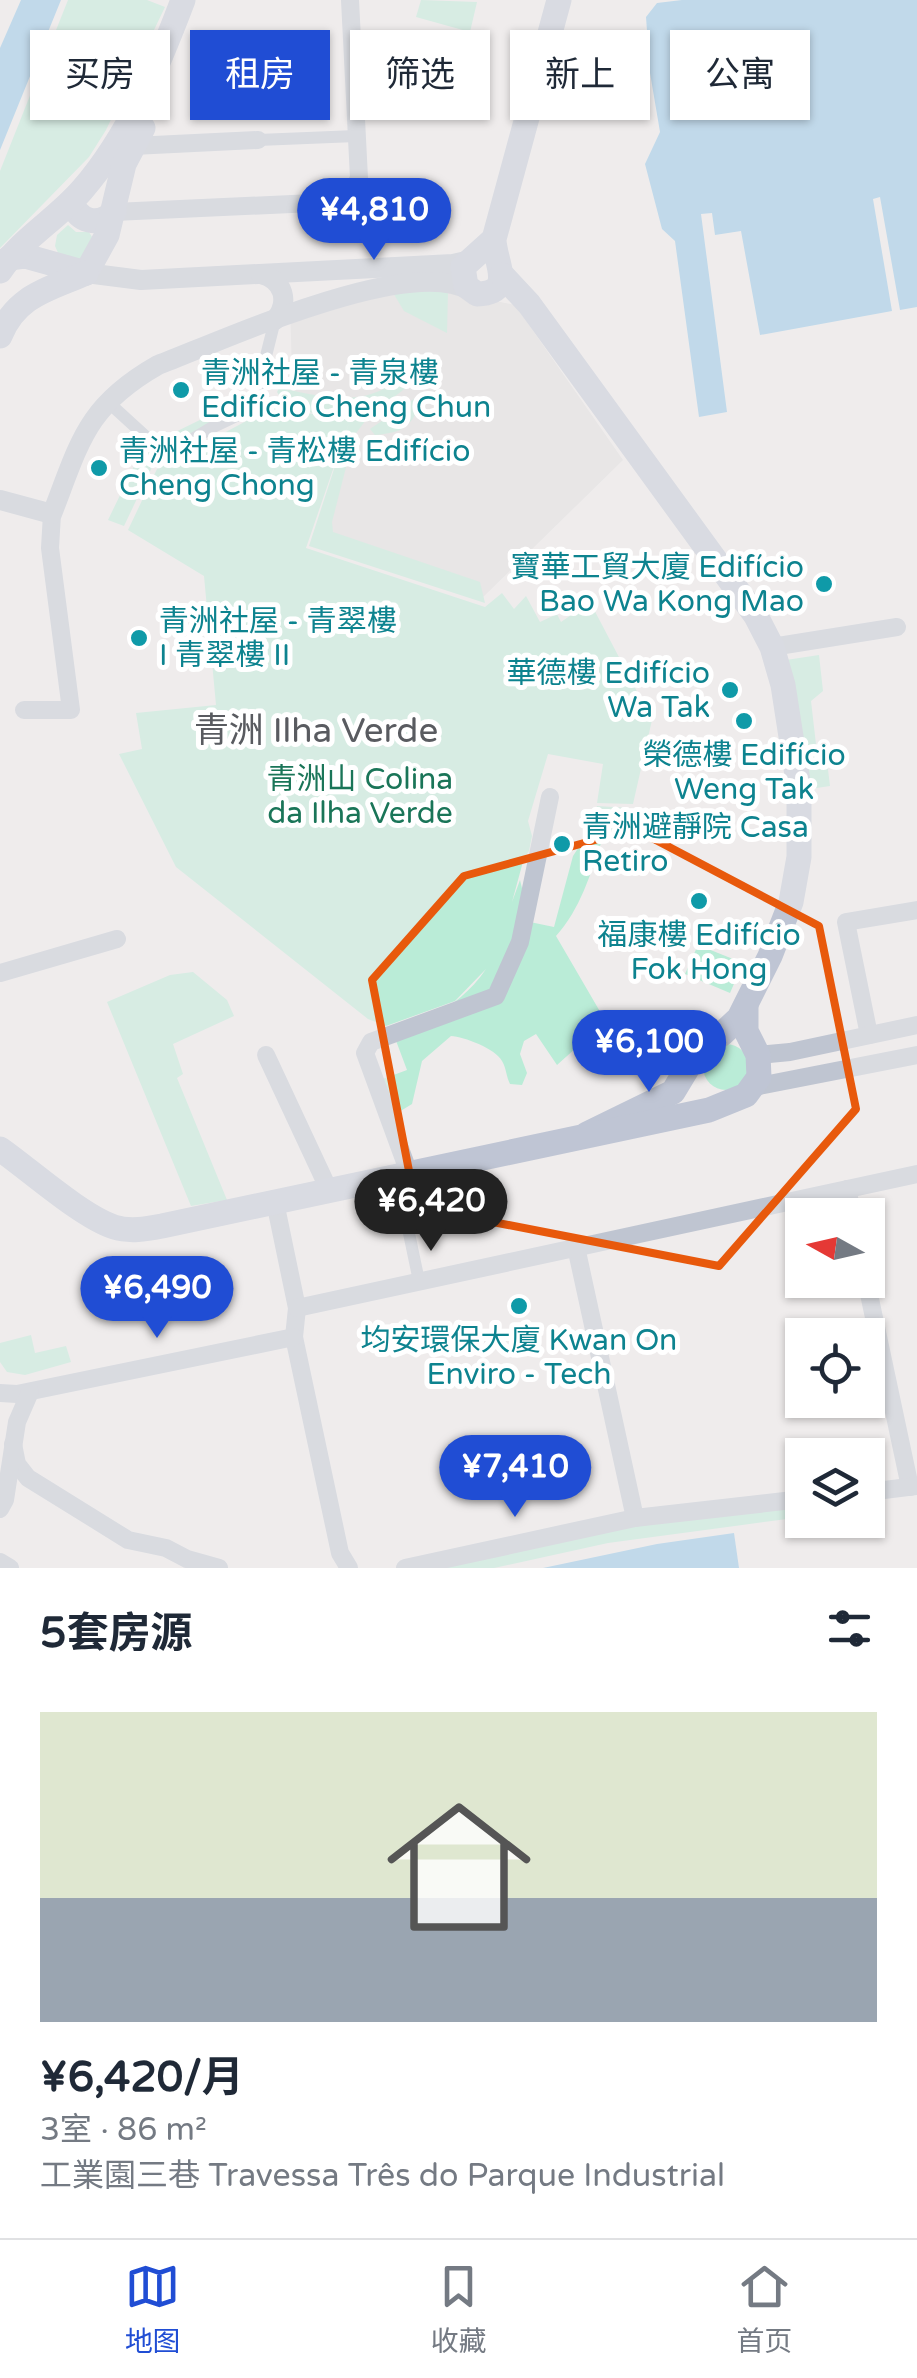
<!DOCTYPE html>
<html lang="zh">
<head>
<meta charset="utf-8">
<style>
  :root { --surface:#fff; --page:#f2f2f3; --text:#1f2937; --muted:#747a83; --line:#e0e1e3; --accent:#204dd4 }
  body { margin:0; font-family:"Varela Round","Noto Sans SC",sans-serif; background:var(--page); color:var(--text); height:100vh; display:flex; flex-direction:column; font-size:38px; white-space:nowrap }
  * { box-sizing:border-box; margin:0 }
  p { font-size:32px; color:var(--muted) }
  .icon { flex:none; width:55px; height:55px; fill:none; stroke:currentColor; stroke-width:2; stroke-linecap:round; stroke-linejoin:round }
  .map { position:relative; height:1568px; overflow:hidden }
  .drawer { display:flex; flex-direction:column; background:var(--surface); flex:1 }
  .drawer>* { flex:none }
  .banner { position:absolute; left:30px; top:30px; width:858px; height:90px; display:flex; gap:20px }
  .needle { width:65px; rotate:278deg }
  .tools { position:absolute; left:785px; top:1198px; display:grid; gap:20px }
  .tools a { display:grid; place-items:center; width:100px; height:100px; border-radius:0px; background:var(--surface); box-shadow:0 2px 8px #0004; font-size:50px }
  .price { position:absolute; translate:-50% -85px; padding:0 22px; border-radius:35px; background:var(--accent); color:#fff; font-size:32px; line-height:65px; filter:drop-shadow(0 2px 5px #0008) }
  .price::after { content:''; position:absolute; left:50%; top:60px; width:30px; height:22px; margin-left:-15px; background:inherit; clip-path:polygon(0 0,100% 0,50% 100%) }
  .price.current { background:#222; color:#fff }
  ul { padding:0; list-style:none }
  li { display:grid; align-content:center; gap:20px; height:530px; padding:0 40px }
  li+li { border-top:2px solid var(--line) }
  li span { display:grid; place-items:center; height:310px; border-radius:0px; color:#555 }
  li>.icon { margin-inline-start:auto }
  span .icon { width:180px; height:180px; fill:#fffc; stroke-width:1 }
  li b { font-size:42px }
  h2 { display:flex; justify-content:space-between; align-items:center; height:120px; padding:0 40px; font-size:42px }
  .pill { padding:0 35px; border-radius:0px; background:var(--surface); box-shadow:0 2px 8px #0004; font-size:35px; line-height:90px }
  .pill.current { background:var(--accent); color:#fff }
  .tabs { display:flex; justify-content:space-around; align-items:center; height:140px; border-top:2px solid var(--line); background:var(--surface); font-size:28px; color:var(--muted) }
  .tabs a { display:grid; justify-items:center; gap:5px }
  .tabs .current { color:var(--accent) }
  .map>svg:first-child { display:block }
  .education { fill:#dfdddd }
  .green { fill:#baecd7 }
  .water { fill:#89c2e7 }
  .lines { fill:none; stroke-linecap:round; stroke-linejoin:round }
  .pedestrian { stroke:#bfc5d1; stroke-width:12 }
  .minor { stroke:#bfc5d1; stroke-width:18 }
  .tertiary { stroke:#bfc5d1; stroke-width:20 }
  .secondary { stroke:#bfc5d4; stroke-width:25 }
  .marked { fill:none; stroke:#e8590c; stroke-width:8; stroke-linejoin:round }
  .culture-dot { fill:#0f9aa8; stroke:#fff; stroke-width:4 }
  .labels { text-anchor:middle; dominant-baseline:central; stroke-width:10; stroke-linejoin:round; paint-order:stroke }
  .culture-label { font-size:30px; fill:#0d838f; stroke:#fff; text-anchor:start }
  .park-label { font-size:30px; fill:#1a7558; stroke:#fff }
  .quarter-label { font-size:35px; fill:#595b60; stroke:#fff }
</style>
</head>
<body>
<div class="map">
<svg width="917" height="1568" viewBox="0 0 917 1568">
  <rect width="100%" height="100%" fill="#efecec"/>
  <polygon class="education" points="445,285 480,298 515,305 623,460 480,600 317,544 352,421 293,404 290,304"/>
  <g class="green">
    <polygon points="68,0 147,0 165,7 106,130 89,157 0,248 0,171"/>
    <polygon points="421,0 477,2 470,32 416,17"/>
    <polygon points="68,225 76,232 89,232 92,237 80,261 59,255 55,246 57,235"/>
    <polygon points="448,290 447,333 404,311 392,291"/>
    <path d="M389,386L407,387L368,417L354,436L332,522L333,532L480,582L485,603L309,546L349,423L306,548L485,607L502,593L514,609L526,596L540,622L557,614L561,622L590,602L652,720L633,804L597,803L603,764L548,754L528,821L532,836L529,851L524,858L512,902L520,880L530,922L554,927L573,856L586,836L597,806L630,808L618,831L602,840C591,873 580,910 556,936L609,1027L605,1033L587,1038L557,1065L536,1034L524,1041L520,1054L527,1073L522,1085L510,1084C506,1076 506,1067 502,1061C495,1048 464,1037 451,1036L422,1061L412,1104L394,1115L380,1080L407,1070L395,1038C430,1019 463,1003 486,969L455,1001L386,1026L368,1019L176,867L119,754L142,749L136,713L216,705L204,576L128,530L157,469L276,405L321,416L284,403L277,392L279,388C316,395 355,407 389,386Z"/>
    <polygon points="251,395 258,409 154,463 124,526 108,520 140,454 161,439"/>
    <path d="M417,397L422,403C408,428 405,432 375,435L370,429Z"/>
    <polygon points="819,655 823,691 811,701 817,753 826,753 830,786 810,789 786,660"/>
    <polygon points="698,945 743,963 730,993 685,974"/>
    <polygon points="193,972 227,1000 234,1016 173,1044 183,1074 177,1078 227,1200 191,1206 107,1002 170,975"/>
    <circle cx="726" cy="1067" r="23"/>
    <polygon points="31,1335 35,1353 66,1346 71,1362 25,1375 7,1372 0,1362 0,1343"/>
    <polygon points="802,1505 802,1517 608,1543 494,1568 436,1568 637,1524"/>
  </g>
  <g class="water">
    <polygon points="21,0 61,0 0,150 0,48"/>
    <polygon points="682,0 917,0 917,307 900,310 880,197 873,199 892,311 760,335 741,231 715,235 712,213 701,214 727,412 699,417 675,241 662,229 645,164 660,132 650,73 646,17 657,3"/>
    <polygon points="734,1533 739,1568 543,1568 657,1544"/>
  </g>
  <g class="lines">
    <g class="pedestrian">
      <polyline points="258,140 356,136"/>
      <polyline points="108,402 166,455 211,428 253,408 275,320"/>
      <polyline points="397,1176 419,1281"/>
    </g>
    <g class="minor">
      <polyline points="133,146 258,140"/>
      <polyline points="114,212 335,202 350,196 359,178 350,0"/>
      <polyline points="772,647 897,627"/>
      <polyline points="24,710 71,710 50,548 52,514"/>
      <polyline points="0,973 117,939"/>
      <polyline points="869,1035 846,922 917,910"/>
      <polyline points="266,1055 329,1190"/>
      <polyline points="758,1055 790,1052 917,1025"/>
      <polyline points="754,1087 917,1055"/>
      <polyline points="409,1173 365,1053 371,1042 496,996 520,942 550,797"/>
      <polyline points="847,1189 853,1215"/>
      <polyline points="275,1202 297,1308 294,1337 340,1553 349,1568"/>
      <polyline points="576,1247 635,1518"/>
      <polyline points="866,1280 910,1487"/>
      <polyline points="297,1308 917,1174"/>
      <polyline points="0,1393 17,1394 294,1337"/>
      <polyline points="13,1444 17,1464 28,1478 128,1540 166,1548 187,1559 219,1568"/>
      <polyline points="868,1492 917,1486"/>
      <polyline points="0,1509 5,1500 17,1422 30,1392"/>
      <polyline points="0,1562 10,1568"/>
      <polyline points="405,1568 635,1518 802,1499"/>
    </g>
    <g class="tertiary">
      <polyline points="86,273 141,280 453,264 466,261"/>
      <path d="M261,274C284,280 290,302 275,320"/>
      <path d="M0,500L52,514C80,442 86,406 158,365C224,340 410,254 471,291"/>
    </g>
    <g class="secondary">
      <path d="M71,202C79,222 98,227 114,212"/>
      <path d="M494,239L463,267L466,286L477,294C517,293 494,261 494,239L559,0"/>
      <polyline points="9,258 25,256 86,273"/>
      <path d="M0,271C22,238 56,220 82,190C129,136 158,66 183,0"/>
      <polyline points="86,273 107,235 124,164 143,128"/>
      <polyline points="502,275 529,304 756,616 772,647 783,685 799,788 799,857 791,902 770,956 739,1018 722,1034 702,1044 673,1092 587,1134"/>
      <path d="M0,336C16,295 50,289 86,273"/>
      <path d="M0,1149C30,1170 81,1216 114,1227C130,1232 146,1229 162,1226L709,1110L746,1095L759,1077L758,1055L746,1031V1006"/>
    </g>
  </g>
  <path d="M0 0H917V1568H0ZM635,829L819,926L856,1109L719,1266L416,1207L372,980L464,876Z" fill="#efecec" fill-opacity=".55" fill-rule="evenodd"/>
  <path class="marked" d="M635,829L819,926L856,1109L719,1266L416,1207L372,980L464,876Z"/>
  <g class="culture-dot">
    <circle cx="181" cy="390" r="10"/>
    <circle cx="99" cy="468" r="10"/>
    <circle cx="824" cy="584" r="10"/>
    <circle cx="139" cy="638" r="10"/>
    <circle cx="730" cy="690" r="10"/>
    <circle cx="744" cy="721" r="10"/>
    <circle cx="562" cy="844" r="10"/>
    <circle cx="699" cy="901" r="10"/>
    <circle cx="519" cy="1306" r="10"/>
  </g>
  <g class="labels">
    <g class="culture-label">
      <text x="201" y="373">青洲社屋 - 青泉樓<tspan x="201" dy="34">Edifício Cheng Chun</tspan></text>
      <text x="119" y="451">青洲社屋 - 青松樓 Edifício<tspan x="119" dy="34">Cheng Chong</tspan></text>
      <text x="804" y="567" text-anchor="end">寶華工貿大廈 Edifício<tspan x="804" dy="34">Bao Wa Kong Mao</tspan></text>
      <text x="159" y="621">青洲社屋 - 青翠樓<tspan x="159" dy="34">I 青翠樓 II</tspan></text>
      <text x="710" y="673" text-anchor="end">華德樓 Edifício<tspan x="710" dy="34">Wa Tak</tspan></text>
      <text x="744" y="755" text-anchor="middle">榮德樓 Edifício<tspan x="744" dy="34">Weng Tak</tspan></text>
      <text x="582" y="827">青洲避靜院 Casa<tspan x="582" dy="34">Retiro</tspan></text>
      <text x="699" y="935" text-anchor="middle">福康樓 Edifício<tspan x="699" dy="34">Fok Hong</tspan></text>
      <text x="519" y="1340" text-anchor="middle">均安環保大廈 Kwan On<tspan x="519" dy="34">Enviro - Tech</tspan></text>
    </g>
    <g class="park-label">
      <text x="360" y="779">青洲山 Colina<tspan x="360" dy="34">da Ilha Verde</tspan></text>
    </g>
    <g class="quarter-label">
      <text x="316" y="731">青洲 Ilha Verde</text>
    </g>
  </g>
</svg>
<div class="tools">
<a><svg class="needle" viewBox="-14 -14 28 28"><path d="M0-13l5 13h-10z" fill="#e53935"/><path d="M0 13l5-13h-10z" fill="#747a83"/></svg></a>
<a><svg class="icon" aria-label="locate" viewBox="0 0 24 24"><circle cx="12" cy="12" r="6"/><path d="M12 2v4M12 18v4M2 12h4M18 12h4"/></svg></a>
<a><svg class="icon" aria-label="layers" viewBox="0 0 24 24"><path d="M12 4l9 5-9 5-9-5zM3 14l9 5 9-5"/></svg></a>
</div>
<b class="price" style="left:374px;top:263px">¥4,810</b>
<b class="price" style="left:649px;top:1095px">¥6,100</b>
<b class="price current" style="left:431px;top:1254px">¥6,420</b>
<b class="price" style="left:157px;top:1341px">¥6,490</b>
<b class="price" style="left:515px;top:1520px">¥7,410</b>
<div class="banner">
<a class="pill">买房</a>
<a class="pill current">租房</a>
<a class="pill">筛选</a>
<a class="pill">新上</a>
<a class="pill">公寓</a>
</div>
</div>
<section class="drawer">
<h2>5套房源<svg class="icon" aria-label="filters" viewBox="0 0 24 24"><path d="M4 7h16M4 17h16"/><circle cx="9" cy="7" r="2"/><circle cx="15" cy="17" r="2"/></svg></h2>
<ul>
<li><span style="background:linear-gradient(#dfe7d0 60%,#9aa5b1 0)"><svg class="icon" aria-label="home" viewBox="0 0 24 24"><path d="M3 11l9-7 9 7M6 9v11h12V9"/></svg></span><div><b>¥6,420/月</b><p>3室 · 86 m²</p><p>工業園三巷 Travessa Três do Parque Industrial</p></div></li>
</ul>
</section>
<nav class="tabs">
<a class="current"><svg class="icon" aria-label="map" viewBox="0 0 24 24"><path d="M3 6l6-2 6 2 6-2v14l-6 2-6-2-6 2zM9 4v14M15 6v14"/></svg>地图</a>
<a><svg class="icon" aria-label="saved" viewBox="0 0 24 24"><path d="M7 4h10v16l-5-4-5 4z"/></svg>收藏</a>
<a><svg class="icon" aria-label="home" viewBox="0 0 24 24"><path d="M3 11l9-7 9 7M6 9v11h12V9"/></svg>首页</a>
</nav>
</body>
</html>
